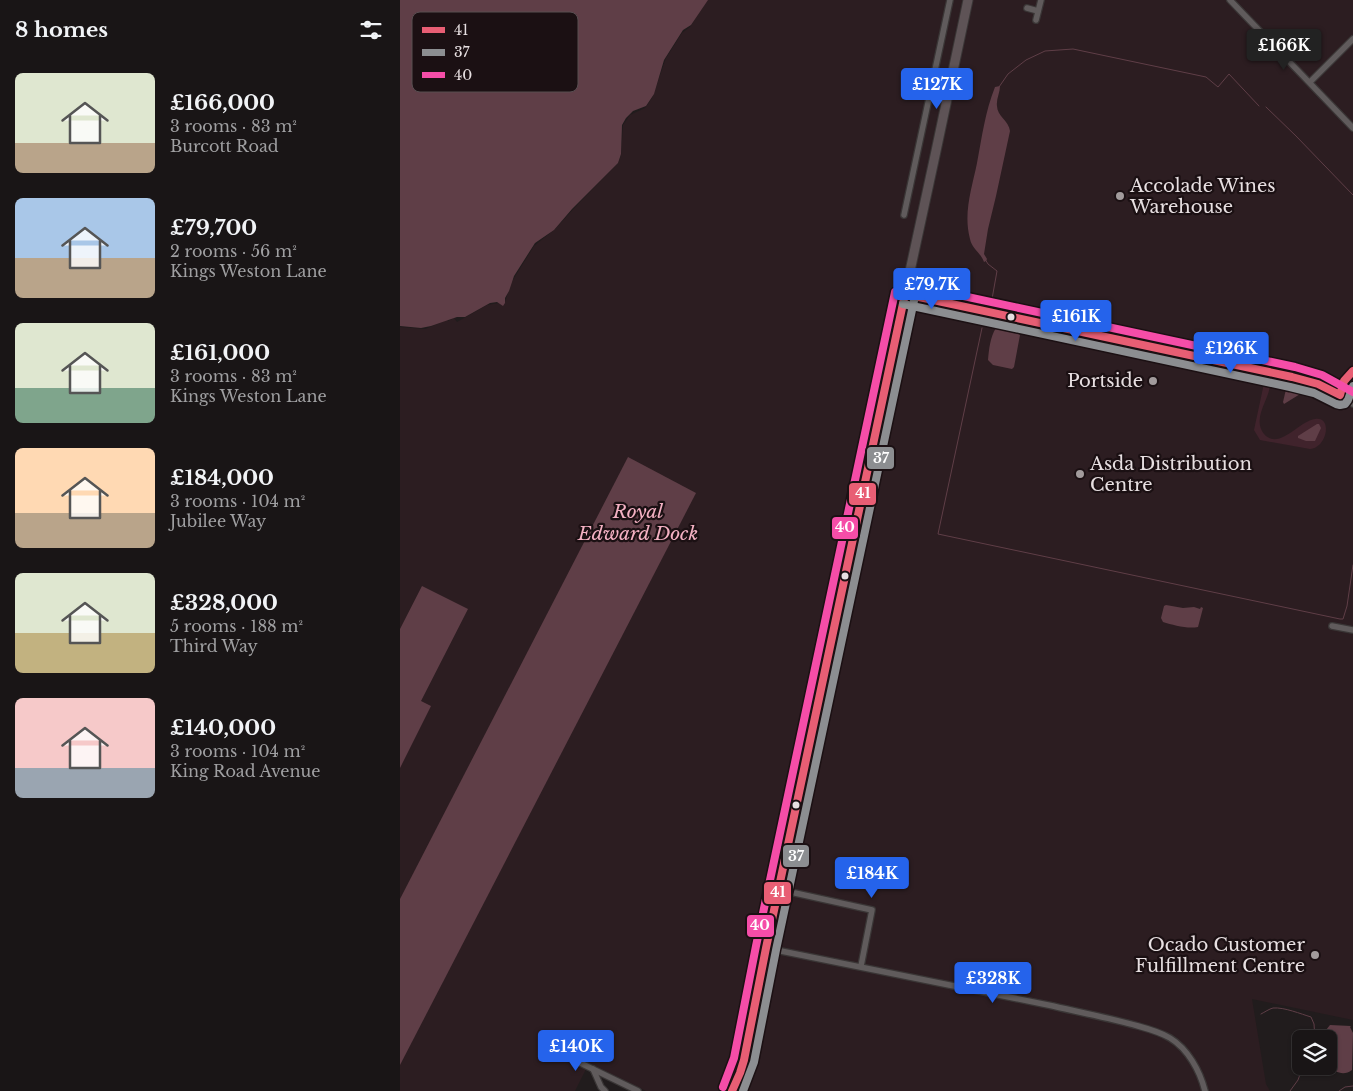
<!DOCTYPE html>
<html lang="en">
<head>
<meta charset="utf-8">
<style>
  :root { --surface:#191516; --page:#221e1f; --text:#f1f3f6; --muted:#9f9fa1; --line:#373435; --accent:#2563eb }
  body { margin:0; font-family:"Libre Baskerville",serif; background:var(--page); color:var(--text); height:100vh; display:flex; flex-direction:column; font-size:19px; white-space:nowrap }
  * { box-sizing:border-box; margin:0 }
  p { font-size:16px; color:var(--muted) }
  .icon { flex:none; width:28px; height:28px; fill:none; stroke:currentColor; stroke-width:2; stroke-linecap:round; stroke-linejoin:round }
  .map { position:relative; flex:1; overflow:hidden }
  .details { display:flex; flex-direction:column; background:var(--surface); width:400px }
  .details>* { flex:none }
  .tools { position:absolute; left:892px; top:1030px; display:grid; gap:10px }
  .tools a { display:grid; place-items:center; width:45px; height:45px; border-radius:8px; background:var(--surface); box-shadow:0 1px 4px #0004,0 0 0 1px var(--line); font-size:25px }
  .price { position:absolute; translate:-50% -42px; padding:0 11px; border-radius:5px; background:var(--accent); color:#fff; font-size:16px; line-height:32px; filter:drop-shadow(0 1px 2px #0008) }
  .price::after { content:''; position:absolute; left:50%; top:30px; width:15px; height:11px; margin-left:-8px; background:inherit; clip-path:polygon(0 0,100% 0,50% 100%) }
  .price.current { background:#222; color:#fff }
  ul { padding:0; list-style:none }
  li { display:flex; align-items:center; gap:15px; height:125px; padding:0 15px }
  li span { display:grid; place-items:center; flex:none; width:140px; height:100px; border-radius:8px; color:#555 }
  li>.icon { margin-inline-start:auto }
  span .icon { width:60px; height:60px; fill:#fffc; stroke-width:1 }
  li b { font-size:21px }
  h2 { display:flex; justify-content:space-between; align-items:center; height:60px; padding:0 15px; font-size:21px }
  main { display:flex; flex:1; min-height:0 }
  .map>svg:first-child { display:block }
  .built { fill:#2c1d21 }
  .green { fill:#40232c }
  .water { fill:#5f3e47 }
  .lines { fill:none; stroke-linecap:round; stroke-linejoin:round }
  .stream { stroke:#5f3e47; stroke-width:1 }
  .minor-casing { stroke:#3a3636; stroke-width:8 }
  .highway-casing { stroke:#3a3636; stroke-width:11 }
  .minor { stroke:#605b5c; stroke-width:5.5 }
  .highway { stroke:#5e5356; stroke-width:9 }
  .bus-1-casing { stroke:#1b1013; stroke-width:11 }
  .bus-2-casing { stroke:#1b1013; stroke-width:11 }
  .bus-3-casing { stroke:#1b1013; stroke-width:11 }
  .bus-1 { stroke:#e85e74; stroke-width:8 }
  .bus-2 { stroke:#8c8e91; stroke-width:8 }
  .bus-3 { stroke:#f54da8; stroke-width:8 }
  .poi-dot { fill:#a29b9c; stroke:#1b1013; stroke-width:2 }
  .bus-dot { fill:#e7dfe1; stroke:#1b1013; stroke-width:2 }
  .labels { text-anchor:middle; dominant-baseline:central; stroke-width:4.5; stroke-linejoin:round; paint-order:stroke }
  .poi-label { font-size:18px; fill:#e7dfe1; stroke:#1b1013; text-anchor:start }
  .water-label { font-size:19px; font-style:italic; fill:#f4b1c3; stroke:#1b1013 }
  .key { fill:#1b1013; stroke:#584e51; stroke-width:1 }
  .key-label { font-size:14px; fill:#e7dfe1 }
  .line-badge { stroke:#1b1013; stroke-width:2 }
  .badge-label { font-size:14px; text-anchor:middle; font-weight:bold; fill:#fff }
</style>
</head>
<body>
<main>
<section class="details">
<h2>8 homes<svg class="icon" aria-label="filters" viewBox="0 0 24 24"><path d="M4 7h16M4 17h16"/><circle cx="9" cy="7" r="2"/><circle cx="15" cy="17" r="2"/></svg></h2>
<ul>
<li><span style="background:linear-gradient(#dfe7d0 70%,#b9a48a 0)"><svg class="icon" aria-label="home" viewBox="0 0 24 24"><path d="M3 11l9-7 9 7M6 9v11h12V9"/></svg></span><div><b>£166,000</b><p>3 rooms · 83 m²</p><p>Burcott Road</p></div></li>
<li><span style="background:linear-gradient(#a9c7e8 60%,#b9a48a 0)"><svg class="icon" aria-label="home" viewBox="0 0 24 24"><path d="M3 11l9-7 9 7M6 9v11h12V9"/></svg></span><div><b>£79,700</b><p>2 rooms · 56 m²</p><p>Kings Weston Lane</p></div></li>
<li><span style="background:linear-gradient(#dfe7d0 65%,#7fa58c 0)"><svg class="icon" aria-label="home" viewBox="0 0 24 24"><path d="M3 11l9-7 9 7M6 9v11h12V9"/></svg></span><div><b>£161,000</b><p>3 rooms · 83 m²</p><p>Kings Weston Lane</p></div></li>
<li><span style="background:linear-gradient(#ffd9b3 65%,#b9a48a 0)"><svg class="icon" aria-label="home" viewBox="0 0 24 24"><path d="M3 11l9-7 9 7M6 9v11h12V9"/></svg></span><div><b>£184,000</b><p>3 rooms · 104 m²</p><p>Jubilee Way</p></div></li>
<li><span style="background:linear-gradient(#dfe7d0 60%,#c2b280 0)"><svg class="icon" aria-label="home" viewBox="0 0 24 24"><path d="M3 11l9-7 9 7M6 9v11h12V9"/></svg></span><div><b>£328,000</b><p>5 rooms · 188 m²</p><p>Third Way</p></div></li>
<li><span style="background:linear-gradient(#f6c9c9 70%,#9aa5b1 0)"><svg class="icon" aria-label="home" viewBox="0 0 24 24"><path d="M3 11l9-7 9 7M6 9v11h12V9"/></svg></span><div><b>£140,000</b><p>3 rooms · 104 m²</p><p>King Road Avenue</p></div></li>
</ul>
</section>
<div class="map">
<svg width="953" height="1091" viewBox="0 0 953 1091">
  <rect width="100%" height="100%" fill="#211c1d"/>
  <polygon class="built" points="307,0 953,0 953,1020 852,999 866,1084 870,1091 246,1091 189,1063 175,1091 0,1091 0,327 25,329 47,320 48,321 54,318 57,322 87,305 105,302 111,283 134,246 155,229 179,203 218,163 221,155 223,125 230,115 245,108 252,98 266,58 282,33 290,27"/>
  <path class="green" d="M866,374L868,375C878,392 849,415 864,434C879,451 899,421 915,419C933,416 927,448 910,449L860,440L854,430Z"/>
  <g class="water">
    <polygon points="0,0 308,0 291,25 283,30 264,60 254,94 246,106 233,111 226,118 222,125 221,154 218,163 172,209 154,230 135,243 114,276 109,291 105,298 105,303 103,306 97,302 90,303 65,317 57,317 31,326 21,328 0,326"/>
    <path d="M600,86C600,93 596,99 597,106C597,116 609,121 610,131L596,196L588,229L584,254L587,259L586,261L584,262C581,253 572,249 570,239C563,213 572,188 577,163C582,137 585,112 595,87Z"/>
    <path d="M596,328C604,328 615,330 620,335L614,367L612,369L593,365L588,360C589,350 590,337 596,328Z"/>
    <path d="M887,385C891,385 902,387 905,391L884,404L883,402Z"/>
    <polygon points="917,424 919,424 921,428 915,441 906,441 898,438 898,436"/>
    <polygon points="228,457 296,493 0,1065 0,899"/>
    <polygon points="22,586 68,609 21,701 31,706 0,768 0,629"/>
    <path d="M766,605L783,608L794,607L800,609L801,607L803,608L798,627C787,629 773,625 763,622L761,618L764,606Z"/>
    <path d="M930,1025L951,1026L950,1027L953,1033L952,1070C944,1076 935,1073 929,1065V1039H927L926,1030Z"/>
  </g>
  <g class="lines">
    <g class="stream">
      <polyline points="599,87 608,74 626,60 645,51 673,49 806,77 818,87 829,74 859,106"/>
      <polyline points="866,107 896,136 953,195"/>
      <polyline points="585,259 588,264 597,271 592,299 595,305 786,343 882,367 910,370"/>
      <polyline points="582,328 538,534 940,619 943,619 947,606 953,565"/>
      <path d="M861,1014C865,1012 869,1009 873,1008C884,1007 901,1014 911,1017L914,1024L915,1039"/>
      <polyline points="890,1091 898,1080 903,1066"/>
      <polyline points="939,1091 945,1087 953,1086"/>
    </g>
    <defs>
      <g id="minor">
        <polyline points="830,0 953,128"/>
        <polyline points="627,8 638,11"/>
        <polyline points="636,20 641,0"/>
        <polyline points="910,82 953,39"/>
        <polyline points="504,215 550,0"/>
        <polyline points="505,294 892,377 918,384 953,404"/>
        <path d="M934,392C940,384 946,378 953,371"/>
        <polyline points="932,626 953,630"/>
        <polyline points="395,893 472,910 461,966"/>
        <path d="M366,948C462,967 558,986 653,1006C682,1013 710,1018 738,1026C749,1029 760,1032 770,1038C788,1049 800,1071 805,1091"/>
        <polyline points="168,1057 238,1091"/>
        <polyline points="193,1069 201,1087 205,1091"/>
      </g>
      <polyline id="highway" points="333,1091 341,1069 350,1030 466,474 536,151 568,0"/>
    </defs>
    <use href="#minor" class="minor-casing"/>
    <use href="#highway" class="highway-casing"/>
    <use href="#minor" class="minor"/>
    <use href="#highway" class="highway"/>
    <defs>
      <g id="bus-1">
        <polyline points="505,294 892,377 918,384 940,395 944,381 953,371"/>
        <polyline points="332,1091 340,1073 344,1060 366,948 505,294"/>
      </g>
      <g id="bus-2">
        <polyline points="503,304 890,387 914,393 936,404 940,405 945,404 948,400 953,386"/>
        <polyline points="343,1091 354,1062 376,950 515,296"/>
      </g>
      <g id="bus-3">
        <polyline points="507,284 895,367 922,375 953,392"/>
        <polyline points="323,1087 334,1058 356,946 495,292"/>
      </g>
    </defs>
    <use href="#bus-1" class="bus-1-casing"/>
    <use href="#bus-2" class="bus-2-casing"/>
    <use href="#bus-3" class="bus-3-casing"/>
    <use href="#bus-1" class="bus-1"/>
    <use href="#bus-2" class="bus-2"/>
    <use href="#bus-3" class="bus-3"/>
  </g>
  <g class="poi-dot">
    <circle cx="720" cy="196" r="5"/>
    <circle cx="753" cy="381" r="5"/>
    <circle cx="680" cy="474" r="5"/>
    <circle cx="915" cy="955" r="5"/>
  </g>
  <g class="bus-dot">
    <circle cx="611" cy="317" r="4.5"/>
    <circle cx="445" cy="576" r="4.5"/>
    <circle cx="396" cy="805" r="4.5"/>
  </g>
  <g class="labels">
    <g class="poi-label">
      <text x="730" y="186">Accolade Wines<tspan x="730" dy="21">Warehouse</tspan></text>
      <text x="743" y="381" text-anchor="end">Portside</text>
      <text x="690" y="464">Asda Distribution<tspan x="690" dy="21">Centre</tspan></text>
      <text x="905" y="945" text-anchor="end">Ocado Customer<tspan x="905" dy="21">Fulfillment Centre</tspan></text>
    </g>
    <g class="water-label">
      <text x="238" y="511">Royal<tspan x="238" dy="22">Edward Dock</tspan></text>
    </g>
  </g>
  <rect x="12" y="12" width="166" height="80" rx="8" class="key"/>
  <rect x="22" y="27" width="23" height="6" fill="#e85e74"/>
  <rect x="22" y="49" width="23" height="7" fill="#8c8e91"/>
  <rect x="22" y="72" width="23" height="6" fill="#f54da8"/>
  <g class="key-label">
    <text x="54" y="35">41</text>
    <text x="54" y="57">37</text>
    <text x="54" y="80">40</text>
  </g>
  <g class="line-badge">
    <rect x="466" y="446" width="29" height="24" rx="5" fill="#8c8e91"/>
    <rect x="448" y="482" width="29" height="24" rx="5" fill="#e85e74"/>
    <rect x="431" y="516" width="28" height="24" rx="5" fill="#f54da8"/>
    <rect x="382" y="844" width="28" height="24" rx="5" fill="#8c8e91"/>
    <rect x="363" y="881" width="29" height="24" rx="5" fill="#e85e74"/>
    <rect x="346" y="914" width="29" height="24" rx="5" fill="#f54da8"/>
  </g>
  <g class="badge-label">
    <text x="481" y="463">37</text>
    <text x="463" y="498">41</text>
    <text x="445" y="532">40</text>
    <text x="396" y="861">37</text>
    <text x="378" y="897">41</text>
    <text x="360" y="930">40</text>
  </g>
</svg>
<div class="tools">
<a><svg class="icon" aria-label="layers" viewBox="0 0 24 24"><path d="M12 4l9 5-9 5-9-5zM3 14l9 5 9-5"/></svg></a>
</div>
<b class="price current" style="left:884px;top:71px">£166K</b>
<b class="price" style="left:537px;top:110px">£127K</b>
<b class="price" style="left:532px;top:310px">£79.7K</b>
<b class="price" style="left:676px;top:342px">£161K</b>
<b class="price" style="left:831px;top:374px">£126K</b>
<b class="price" style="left:472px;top:899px">£184K</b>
<b class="price" style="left:593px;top:1004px">£328K</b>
<b class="price" style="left:176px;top:1072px">£140K</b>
</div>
</main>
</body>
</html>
